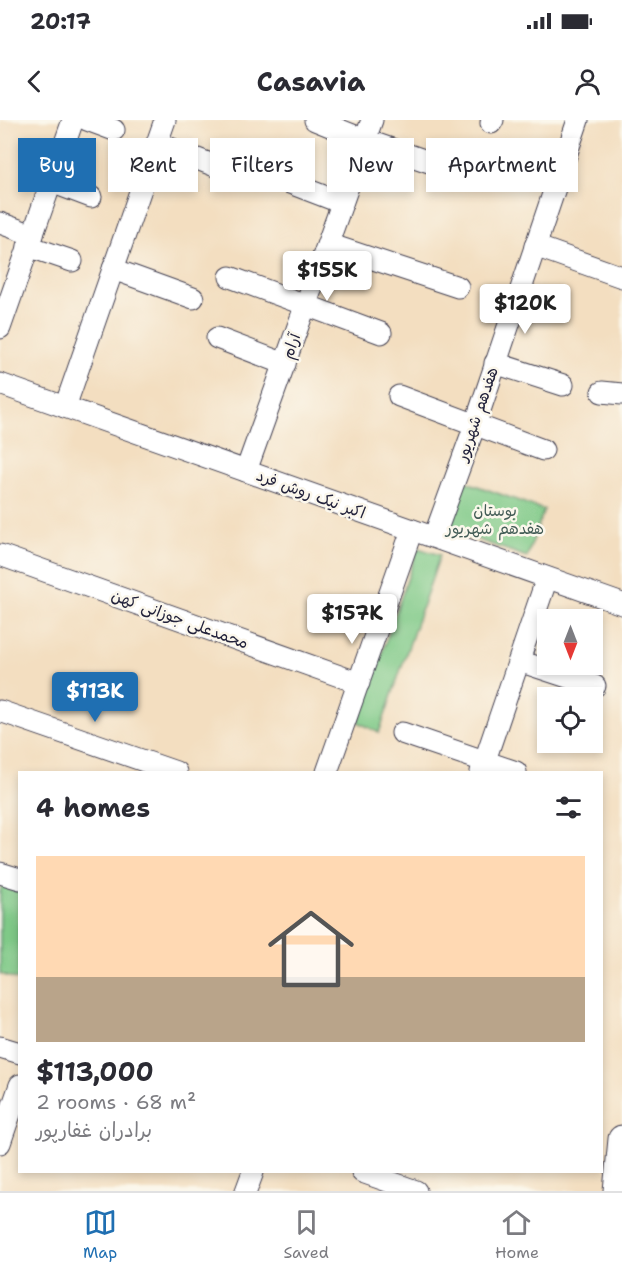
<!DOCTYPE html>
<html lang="en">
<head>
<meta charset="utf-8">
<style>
  :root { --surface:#fff; --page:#f2f2f3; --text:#2b2b33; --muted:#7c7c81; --line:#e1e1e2; --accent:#1f6fb2 }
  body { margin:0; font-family:"Shantell Sans","Playpen Sans Arabic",sans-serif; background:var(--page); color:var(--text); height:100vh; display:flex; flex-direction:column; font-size:22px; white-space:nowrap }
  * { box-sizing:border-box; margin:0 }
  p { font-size:20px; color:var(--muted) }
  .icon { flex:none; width:33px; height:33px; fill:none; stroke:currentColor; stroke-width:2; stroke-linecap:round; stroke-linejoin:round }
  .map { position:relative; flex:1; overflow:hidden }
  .drawer { position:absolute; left:18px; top:651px; width:585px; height:402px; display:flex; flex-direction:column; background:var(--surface); border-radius:0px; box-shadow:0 3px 9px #0003 }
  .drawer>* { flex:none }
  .top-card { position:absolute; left:18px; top:18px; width:586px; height:54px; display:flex; gap:12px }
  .needle { width:39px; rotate:180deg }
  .controls { position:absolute; left:537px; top:489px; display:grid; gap:12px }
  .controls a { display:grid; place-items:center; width:66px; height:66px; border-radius:0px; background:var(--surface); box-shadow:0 3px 9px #0003; font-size:30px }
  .price { position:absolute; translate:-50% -51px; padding:0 14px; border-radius:6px; background:#fff; color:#222; font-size:20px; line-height:39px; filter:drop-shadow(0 2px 3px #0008) }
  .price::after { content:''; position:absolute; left:50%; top:36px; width:18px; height:14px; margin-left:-9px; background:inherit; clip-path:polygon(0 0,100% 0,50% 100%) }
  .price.on { background:var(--accent); color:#fff }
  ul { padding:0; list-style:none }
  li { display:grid; align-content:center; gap:12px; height:318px; padding:0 18px }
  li+li { border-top:2px solid var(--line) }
  li span { display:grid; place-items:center; height:186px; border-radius:0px; color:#555 }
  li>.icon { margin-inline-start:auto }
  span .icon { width:108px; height:108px; fill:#fffc; stroke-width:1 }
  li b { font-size:26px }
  h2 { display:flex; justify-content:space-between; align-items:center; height:72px; padding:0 18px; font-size:26px }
  .chip { padding:0 21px; border-radius:0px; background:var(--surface); box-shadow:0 3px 9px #0003; font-size:21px; line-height:54px }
  .chip.on { background:var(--accent); color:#fff }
  .status { display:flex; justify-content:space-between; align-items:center; height:42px; padding:0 30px; background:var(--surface); direction:ltr }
  .status svg { height:16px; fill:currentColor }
  header { display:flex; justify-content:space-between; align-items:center; height:78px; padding:0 18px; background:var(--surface); font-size:27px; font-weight:700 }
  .tab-bar { display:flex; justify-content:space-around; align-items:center; height:84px; border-top:2px solid var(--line); background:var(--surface); font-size:16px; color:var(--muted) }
  .tab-bar a { display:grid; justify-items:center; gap:3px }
  .tab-bar .on { color:var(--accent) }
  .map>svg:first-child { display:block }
  .green { fill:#7fc987; stroke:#507661; stroke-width:1.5 }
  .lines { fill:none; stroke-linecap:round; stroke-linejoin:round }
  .minor-casing { stroke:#413e4f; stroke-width:23 }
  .major-casing { stroke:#413e4f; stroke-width:29 }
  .minor { stroke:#fff; stroke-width:21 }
  .major { stroke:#fff; stroke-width:27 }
  .labels { text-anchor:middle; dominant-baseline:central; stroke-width:5; stroke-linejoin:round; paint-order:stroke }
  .street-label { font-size:16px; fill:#22223b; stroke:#fbf7ec }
  .park-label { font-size:16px; fill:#435c56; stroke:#fbf7ec }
</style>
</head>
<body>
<div class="status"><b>20:17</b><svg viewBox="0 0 49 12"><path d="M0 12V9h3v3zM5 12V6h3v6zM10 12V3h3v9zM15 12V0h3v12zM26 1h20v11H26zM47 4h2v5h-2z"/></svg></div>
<header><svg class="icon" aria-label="back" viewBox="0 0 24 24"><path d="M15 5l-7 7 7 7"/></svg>Casavia<svg class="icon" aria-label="person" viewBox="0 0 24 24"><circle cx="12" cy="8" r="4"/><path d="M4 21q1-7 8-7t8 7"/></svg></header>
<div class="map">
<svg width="622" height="1071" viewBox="0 0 622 1071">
  <rect width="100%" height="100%" fill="#fbf7ec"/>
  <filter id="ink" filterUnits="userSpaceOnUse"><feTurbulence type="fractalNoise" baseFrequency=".0167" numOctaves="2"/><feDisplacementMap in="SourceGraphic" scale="12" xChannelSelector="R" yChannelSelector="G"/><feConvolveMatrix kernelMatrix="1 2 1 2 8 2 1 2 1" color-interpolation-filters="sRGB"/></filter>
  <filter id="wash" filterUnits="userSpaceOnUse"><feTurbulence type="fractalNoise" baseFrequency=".008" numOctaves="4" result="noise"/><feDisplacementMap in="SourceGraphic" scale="24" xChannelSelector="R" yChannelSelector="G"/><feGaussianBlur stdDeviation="1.35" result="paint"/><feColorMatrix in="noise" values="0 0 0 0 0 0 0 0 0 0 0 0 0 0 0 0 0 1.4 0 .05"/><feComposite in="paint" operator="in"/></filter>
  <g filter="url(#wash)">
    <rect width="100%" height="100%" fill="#f3dec0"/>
    <g class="green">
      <polygon points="464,361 544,390 527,437 447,409"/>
      <polygon points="418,428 440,435 379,613 358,602"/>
      <polygon points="2,766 19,772 19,860 0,854 0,772"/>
    </g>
  </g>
  <g filter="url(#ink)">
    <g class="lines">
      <defs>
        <g id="minor">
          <polyline points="87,0 114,10"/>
          <polyline points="315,0 365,20 444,47"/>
          <polyline points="491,3 493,0"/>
          <polyline points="157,23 238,55"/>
          <polyline points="269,55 342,83"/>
          <polyline points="51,62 91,77"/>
          <polyline points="0,103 33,115"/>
          <polyline points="328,124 458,167"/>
          <polyline points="28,126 72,141"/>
          <polyline points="535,126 622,157"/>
          <polyline points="113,149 193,178"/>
          <polyline points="230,157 381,213"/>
          <polyline points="0,208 73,0"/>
          <polyline points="217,218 285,244"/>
          <polyline points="495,243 563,265"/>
          <polyline points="0,264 622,484"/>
          <polyline points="602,272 622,274"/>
          <polyline points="399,276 543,330"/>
          <polyline points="65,287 165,0"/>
          <polyline points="246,351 372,0"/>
          <polyline points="434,417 475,305 578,0"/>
          <polyline points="0,435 359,563"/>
          <polyline points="519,541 595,566"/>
          <polyline points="0,591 176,652"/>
          <polyline points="402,613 516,652"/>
          <polyline points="327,652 412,410"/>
          <polyline points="481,652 547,458"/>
          <polyline points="0,753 20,759"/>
          <polyline points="0,927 20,933"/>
          <polyline points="0,1023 20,965"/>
          <polyline points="362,1052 416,1071"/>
          <polyline points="246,1071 253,1052"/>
        </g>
        <polyline id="major" points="617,1071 622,1019"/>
      </defs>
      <use href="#minor" class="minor-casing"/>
      <use href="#major" class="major-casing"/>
      <use href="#minor" class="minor"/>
      <use href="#major" class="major"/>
    </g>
  </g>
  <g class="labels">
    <g class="street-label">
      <text transform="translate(291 226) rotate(-70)">آرام</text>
      <text transform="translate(477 294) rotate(-71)">هفدهم شهریور</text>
      <text transform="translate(311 374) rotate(20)">اکبر نیک روش فرد</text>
      <text transform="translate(180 499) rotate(20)">محمدعلی جوزانی کهن</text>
    </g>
    <g class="park-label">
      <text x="495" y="390">بوستان<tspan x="495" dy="18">هفدهم شهریور</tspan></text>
    </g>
  </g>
</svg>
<div class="controls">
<a><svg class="needle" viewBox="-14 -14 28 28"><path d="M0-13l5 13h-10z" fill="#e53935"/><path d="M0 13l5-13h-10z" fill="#7c7c81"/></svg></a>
<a><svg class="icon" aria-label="locate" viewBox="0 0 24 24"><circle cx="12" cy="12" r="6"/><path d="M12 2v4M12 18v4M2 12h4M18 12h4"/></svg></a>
</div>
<b class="price" style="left:327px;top:182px">$155K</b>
<b class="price" style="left:525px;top:215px">$120K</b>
<b class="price" style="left:352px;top:525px">$157K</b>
<b class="price on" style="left:95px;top:603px">$113K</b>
<div class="top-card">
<a class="chip on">Buy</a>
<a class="chip">Rent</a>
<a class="chip">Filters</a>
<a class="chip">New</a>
<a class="chip">Apartment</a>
</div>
<section class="drawer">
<h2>4 homes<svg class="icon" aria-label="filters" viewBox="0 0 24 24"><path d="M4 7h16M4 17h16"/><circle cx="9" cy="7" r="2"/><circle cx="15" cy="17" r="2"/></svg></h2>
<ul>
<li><span style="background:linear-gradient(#ffd9b3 65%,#b9a48a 0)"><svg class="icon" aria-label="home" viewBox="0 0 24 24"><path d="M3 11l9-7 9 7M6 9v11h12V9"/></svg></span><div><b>$113,000</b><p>2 rooms · 68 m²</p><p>برادران غفارپور</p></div></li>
</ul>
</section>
</div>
<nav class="tab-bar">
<a class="on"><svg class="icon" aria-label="map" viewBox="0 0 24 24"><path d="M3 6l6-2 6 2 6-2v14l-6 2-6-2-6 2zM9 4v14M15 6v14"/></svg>Map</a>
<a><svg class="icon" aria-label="saved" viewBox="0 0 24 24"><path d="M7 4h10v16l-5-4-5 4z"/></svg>Saved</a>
<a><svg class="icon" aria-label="home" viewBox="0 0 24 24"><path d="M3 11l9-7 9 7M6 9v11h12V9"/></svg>Home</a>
</nav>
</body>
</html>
